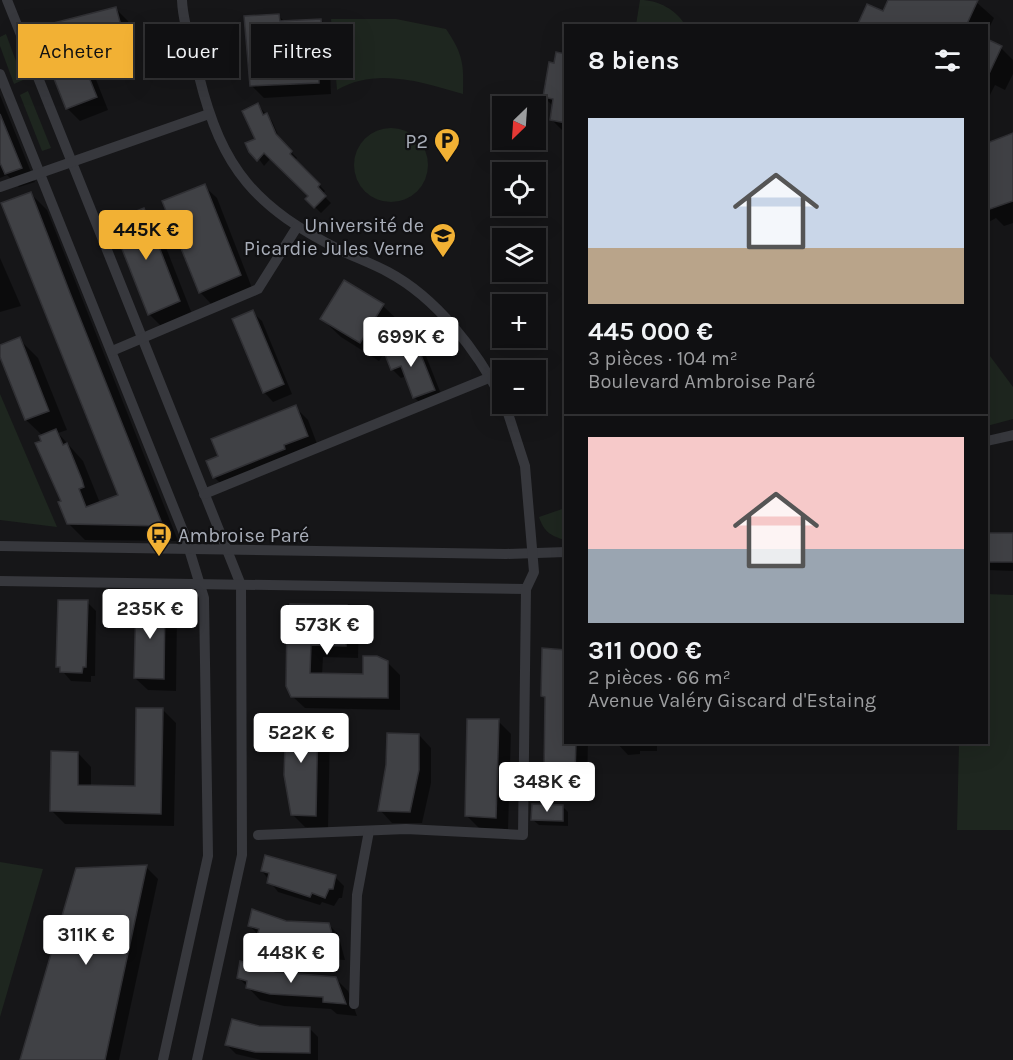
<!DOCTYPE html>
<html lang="fr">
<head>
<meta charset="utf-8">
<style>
  :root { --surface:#101012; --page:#19191b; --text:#f1f3f6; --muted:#9c9d9f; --line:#303032; --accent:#f2b134 }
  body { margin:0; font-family:Karla,sans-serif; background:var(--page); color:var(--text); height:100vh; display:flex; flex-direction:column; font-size:22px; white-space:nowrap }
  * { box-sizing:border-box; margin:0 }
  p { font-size:20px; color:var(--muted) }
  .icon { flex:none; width:33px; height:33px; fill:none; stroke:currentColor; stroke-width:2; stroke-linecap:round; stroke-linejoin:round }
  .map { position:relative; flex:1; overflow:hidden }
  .details { position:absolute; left:564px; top:24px; width:424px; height:720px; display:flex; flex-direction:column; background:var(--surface); border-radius:0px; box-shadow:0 6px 24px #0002,0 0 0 2px var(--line) }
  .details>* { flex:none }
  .hud { position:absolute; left:18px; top:24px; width:456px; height:54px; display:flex; gap:12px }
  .needle { width:39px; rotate:205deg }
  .controls { position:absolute; left:492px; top:96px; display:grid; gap:12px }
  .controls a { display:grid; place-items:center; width:54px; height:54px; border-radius:0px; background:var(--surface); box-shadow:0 6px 24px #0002,0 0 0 2px var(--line); font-size:30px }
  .price { position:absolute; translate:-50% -51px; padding:0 14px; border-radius:6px; background:#fff; color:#222; font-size:20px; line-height:39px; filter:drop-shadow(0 2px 3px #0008) }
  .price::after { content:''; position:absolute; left:50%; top:36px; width:18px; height:14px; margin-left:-9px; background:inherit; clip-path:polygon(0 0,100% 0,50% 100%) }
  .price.on { background:var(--accent); color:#111 }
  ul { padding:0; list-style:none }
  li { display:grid; align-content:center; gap:12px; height:318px; padding:0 24px }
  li+li { border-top:2px solid var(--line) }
  li span { display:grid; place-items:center; height:186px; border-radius:0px; color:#555 }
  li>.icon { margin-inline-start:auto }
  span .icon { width:108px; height:108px; fill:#fffc; stroke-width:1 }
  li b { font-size:26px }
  h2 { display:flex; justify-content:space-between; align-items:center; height:72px; padding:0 24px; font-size:26px }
  .tag { padding:0 21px; border-radius:0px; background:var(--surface); box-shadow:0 6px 24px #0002,0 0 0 2px var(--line); font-size:21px; line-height:54px }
  .tag.on { background:var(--accent); color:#111 }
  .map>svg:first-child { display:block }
  .green { fill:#1e261f }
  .shadow { fill:#0007 }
  .building { fill:#404145; stroke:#303034; stroke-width:1.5 }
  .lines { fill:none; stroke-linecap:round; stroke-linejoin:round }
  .minor { stroke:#37383d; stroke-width:10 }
  .labels { text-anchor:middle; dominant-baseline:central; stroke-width:4.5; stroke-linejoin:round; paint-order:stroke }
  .poi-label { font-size:20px; fill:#a8adb8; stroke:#111113; text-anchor:end }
</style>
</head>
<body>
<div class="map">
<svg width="1013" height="1060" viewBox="0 0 1013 1060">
  <rect width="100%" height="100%" fill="#161618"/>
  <g class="green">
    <path d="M640,0C659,0 676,10 685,25H636Z"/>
    <path d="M331,19H396L446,29C463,54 464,64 463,94C422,82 376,67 337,90Z"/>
    <polygon points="6,34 23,80 14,84 0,46 0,37"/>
    <polygon points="28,91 51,148 42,151 20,95"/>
    <circle cx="391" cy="165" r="37"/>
    <polygon points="987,352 1013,387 1013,419 987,426"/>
    <polygon points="0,394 57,527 0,520"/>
    <path d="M565,508L566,539L564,540C550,535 544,532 539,517Z"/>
    <polygon points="987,594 1013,595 1013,830 957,830 959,743 987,742"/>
    <polygon points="0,862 43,869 0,1017"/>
  </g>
  <g class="shadow">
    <polygon points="890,0 974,0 994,18 987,32 987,26 858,26 884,13"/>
    <polygon points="115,8 128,21 135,50 89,62 108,110 80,121 68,109 36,29"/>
    <polygon points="279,16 285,22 321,20 333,33 334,42 321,42 322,60 330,68 331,94 264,98 251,85"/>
    <polygon points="987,41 1001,48 1013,60 1013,74 1005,90 995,85 987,101"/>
    <polygon points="565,46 566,134 551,119 553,106 544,97"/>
    <polygon points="0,95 35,182 19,187 7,175 0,178"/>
    <polygon points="258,105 272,121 281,142 297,158 295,160 325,191 322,194 331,203 321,213 307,199 310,196 271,158 264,166 248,144 257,140"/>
    <polygon points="1013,135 1013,223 1004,226 996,218 987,223 987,145"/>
    <polygon points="204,186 217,198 252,288 212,305 200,292"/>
    <polygon points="31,194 47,210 178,541 85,540 68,523 43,436 26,420 0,347 19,339 38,358 67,430 58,433 83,461 100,503 120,496"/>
    <polygon points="143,210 156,222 192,314 161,326 149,314"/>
    <polygon points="0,258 21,306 0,312"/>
    <polygon points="345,282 383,306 402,324 379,361 341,337 322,319"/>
    <polygon points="252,312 262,321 292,394 273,402 264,392"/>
    <polygon points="414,342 424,351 443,399 424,407 415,398 406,376 401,378 392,369"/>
    <polygon points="295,407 308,420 319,449 227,490 214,477 220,457"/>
    <polygon points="987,535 1013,535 1013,571 987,570"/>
    <polygon points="87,602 96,611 95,676 91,676 91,682 71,681 58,666"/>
    <polygon points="165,603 177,616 176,691 148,690 135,678"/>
    <polygon points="346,607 359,619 358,658 323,657 322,675 364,675 387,662 400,675 400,710 305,708 292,696 288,618"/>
    <polygon points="566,651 566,742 588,742 587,786 558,785 546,773 547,700 543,696"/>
    <polygon points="163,710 176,723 174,826 65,824 52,811 78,753 91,767 91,787 136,788"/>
    <polygon points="317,718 330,730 328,828 305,827 293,815"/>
    <polygon points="498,721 511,734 508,829 479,828 467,816"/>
    <polygon points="419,735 431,748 431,783 422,823 392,823 380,810"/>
    <polygon points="616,742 657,742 657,751 640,751 640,754 628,755"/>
    <polygon points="563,807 568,812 568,826 539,825 533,820"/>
    <polygon points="146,867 158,879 119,1060 22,1060"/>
    <polygon points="262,871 335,877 344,886 342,898 339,898 334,906 322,902 320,905 278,892"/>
    <polygon points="329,925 338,934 345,960 328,959 322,953 268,945 250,926"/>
    <polygon points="276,974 335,978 348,991 357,1016 337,1014 331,1009 284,1006 260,1000 238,977"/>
    <polygon points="259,1027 309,1028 318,1037 318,1060 261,1060 236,1054 227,1045"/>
  </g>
  <g class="building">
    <polygon points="888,0 978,0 966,26 857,26 867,4 883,11"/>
    <polygon points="116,7 124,37 78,50 97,97 66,109 34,28"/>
    <polygon points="279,14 280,21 321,19 322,30 310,30 311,54 318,54 319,83 250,86 244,16"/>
    <polygon points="987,39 1002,46 987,78"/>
    <polygon points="556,52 566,54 566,123 550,120 553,99 543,97 549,62 554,63"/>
    <polygon points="258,103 263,115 267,113 276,134 292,151 290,154 320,184 318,187 326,196 314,208 305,199 308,196 264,153 257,161 249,152 245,143 255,139 242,111"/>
    <polygon points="0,114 22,168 5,174 0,163"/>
    <polygon points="1013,133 1013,201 987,210 987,143"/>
    <polygon points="205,184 241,275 199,293 162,201"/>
    <polygon points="31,192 70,293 163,526 67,524 58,502 61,501 35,443 41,441 39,436 56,429 63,445 67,443 82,480 84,487 79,489 86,507 118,495 1,203"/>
    <polygon points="144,208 180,301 148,315 111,221"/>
    <polygon points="344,280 384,304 360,343 320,319"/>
    <polygon points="253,310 284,384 263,393 232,319"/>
    <polygon points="20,337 49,411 25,420 0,357 0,345"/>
    <polygon points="415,340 435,390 413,398 401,366 391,370 384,352"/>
    <polygon points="296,405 308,436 284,445 285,449 213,478 206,461 218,456 211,439"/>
    <rect x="987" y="533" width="26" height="29"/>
    <polygon points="58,600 88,600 86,667 83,667 82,673 60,672 60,667 56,667"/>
    <polygon points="136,601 165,602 164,679 134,678"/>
    <polygon points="290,604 347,605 346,646 311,645 310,673 363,674 363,656 377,656 388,661 388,698 291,697 286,686 287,618"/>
    <polygon points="542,648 566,650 566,742 576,742 575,774 544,773 545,697 541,696"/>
    <polygon points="136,708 163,708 161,814 50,811 51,751 78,752 78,785 135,786"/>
    <polygon points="286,716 318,716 316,816 291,815 284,775"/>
    <polygon points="467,719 499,719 496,818 465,816"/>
    <polygon points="387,733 419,734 419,770 410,812 378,811 386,765"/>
    <polygon points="532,804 563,805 563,821 531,820"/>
    <polygon points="265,855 336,875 333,889 329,889 325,898 312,893 310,897 267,883 269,873 261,871"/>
    <polygon points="147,865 105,1060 20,1060 76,868"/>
    <polygon points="252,909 286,921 329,923 337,952 318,951 318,945 279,942 257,936 259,929 248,926"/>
    <polygon points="240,961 276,972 336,977 346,1004 323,1002 323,997 270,994 246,988 247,981 237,978"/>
    <polygon points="232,1019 259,1026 310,1027 310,1053 255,1052 225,1045"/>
  </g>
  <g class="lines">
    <g class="minor">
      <polyline points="7,0 241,585 242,855 197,1060"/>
      <path d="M182,0C183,25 193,51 199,76C222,170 256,208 342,251C357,258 373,264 388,272C437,298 477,351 502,399"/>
      <polyline points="0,74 185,536 204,598 208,856 163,1060"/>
      <polyline points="0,187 209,114"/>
      <polyline points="112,351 258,289 297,227"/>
      <polyline points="987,441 1013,435"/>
      <polyline points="204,494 491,377"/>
      <polyline points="0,546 506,554 566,552"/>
      <polyline points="0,581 526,589"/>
      <polyline points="258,835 406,829 523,835 526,589 534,572 525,466 505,404"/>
      <polyline points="354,1004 357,895 369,831"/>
    </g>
  </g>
  <defs>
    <symbol id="parking-pin" viewBox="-11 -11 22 30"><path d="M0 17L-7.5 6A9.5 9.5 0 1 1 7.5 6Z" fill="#f2b134" stroke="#111113"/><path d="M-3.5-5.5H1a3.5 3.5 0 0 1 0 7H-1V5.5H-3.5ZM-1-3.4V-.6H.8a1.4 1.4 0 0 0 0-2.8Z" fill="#111"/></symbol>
    <symbol id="university-pin" viewBox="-11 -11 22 30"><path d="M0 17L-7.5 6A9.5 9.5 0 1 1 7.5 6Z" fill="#f2b134" stroke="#111113"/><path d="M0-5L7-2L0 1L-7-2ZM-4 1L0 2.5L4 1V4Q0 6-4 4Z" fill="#111"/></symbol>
    <symbol id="bus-pin" viewBox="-11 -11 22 30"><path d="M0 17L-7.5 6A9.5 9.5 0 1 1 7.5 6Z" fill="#f2b134" stroke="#111113"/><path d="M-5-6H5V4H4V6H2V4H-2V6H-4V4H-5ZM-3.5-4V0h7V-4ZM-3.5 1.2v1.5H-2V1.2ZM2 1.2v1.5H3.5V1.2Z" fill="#111"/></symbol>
  </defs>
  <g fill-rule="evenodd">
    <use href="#parking-pin" x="432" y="126" width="30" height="40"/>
    <use href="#university-pin" x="428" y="221" width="30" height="40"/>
    <use href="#bus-pin" x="144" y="520" width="30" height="40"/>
  </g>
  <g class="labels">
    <g class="poi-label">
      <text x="428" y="141">P2</text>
      <text x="424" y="225">Université de<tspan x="424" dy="23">Picardie Jules Verne</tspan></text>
      <text x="178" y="535" text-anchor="start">Ambroise Paré</text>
    </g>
  </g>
</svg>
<div class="controls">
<a><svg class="needle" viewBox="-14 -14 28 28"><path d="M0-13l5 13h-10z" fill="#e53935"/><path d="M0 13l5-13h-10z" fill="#9c9d9f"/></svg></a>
<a><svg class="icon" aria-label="locate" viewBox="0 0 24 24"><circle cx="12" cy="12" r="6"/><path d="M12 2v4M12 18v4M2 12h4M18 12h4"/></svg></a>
<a><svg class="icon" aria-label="layers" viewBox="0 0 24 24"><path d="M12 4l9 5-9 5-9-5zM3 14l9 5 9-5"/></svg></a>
<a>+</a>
<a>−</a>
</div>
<b class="price on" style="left:146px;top:261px">445K €</b>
<b class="price" style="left:411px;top:368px">699K €</b>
<b class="price" style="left:150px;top:640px">235K €</b>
<b class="price" style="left:327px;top:656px">573K €</b>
<b class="price" style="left:301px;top:764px">522K €</b>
<b class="price" style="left:547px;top:813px">348K €</b>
<b class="price" style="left:86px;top:966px">311K €</b>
<b class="price" style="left:291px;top:984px">448K €</b>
<div class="hud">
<a class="tag on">Acheter</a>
<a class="tag">Louer</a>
<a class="tag">Filtres</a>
</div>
<section class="details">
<h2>8 biens<svg class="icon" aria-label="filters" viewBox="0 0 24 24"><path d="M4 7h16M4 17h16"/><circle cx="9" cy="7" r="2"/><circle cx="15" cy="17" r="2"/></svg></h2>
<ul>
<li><span style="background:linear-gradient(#c9d6e8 70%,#b9a48a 0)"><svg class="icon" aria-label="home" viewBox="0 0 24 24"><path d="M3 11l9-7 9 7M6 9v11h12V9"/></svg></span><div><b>445 000 €</b><p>3 pièces · 104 m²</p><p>Boulevard Ambroise Paré</p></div></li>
<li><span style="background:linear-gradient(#f6c9c9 60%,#9aa5b1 0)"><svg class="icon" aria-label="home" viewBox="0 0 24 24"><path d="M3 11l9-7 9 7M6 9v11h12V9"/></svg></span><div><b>311 000 €</b><p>2 pièces · 66 m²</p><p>Avenue Valéry Giscard d'Estaing</p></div></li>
</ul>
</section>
</div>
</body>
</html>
